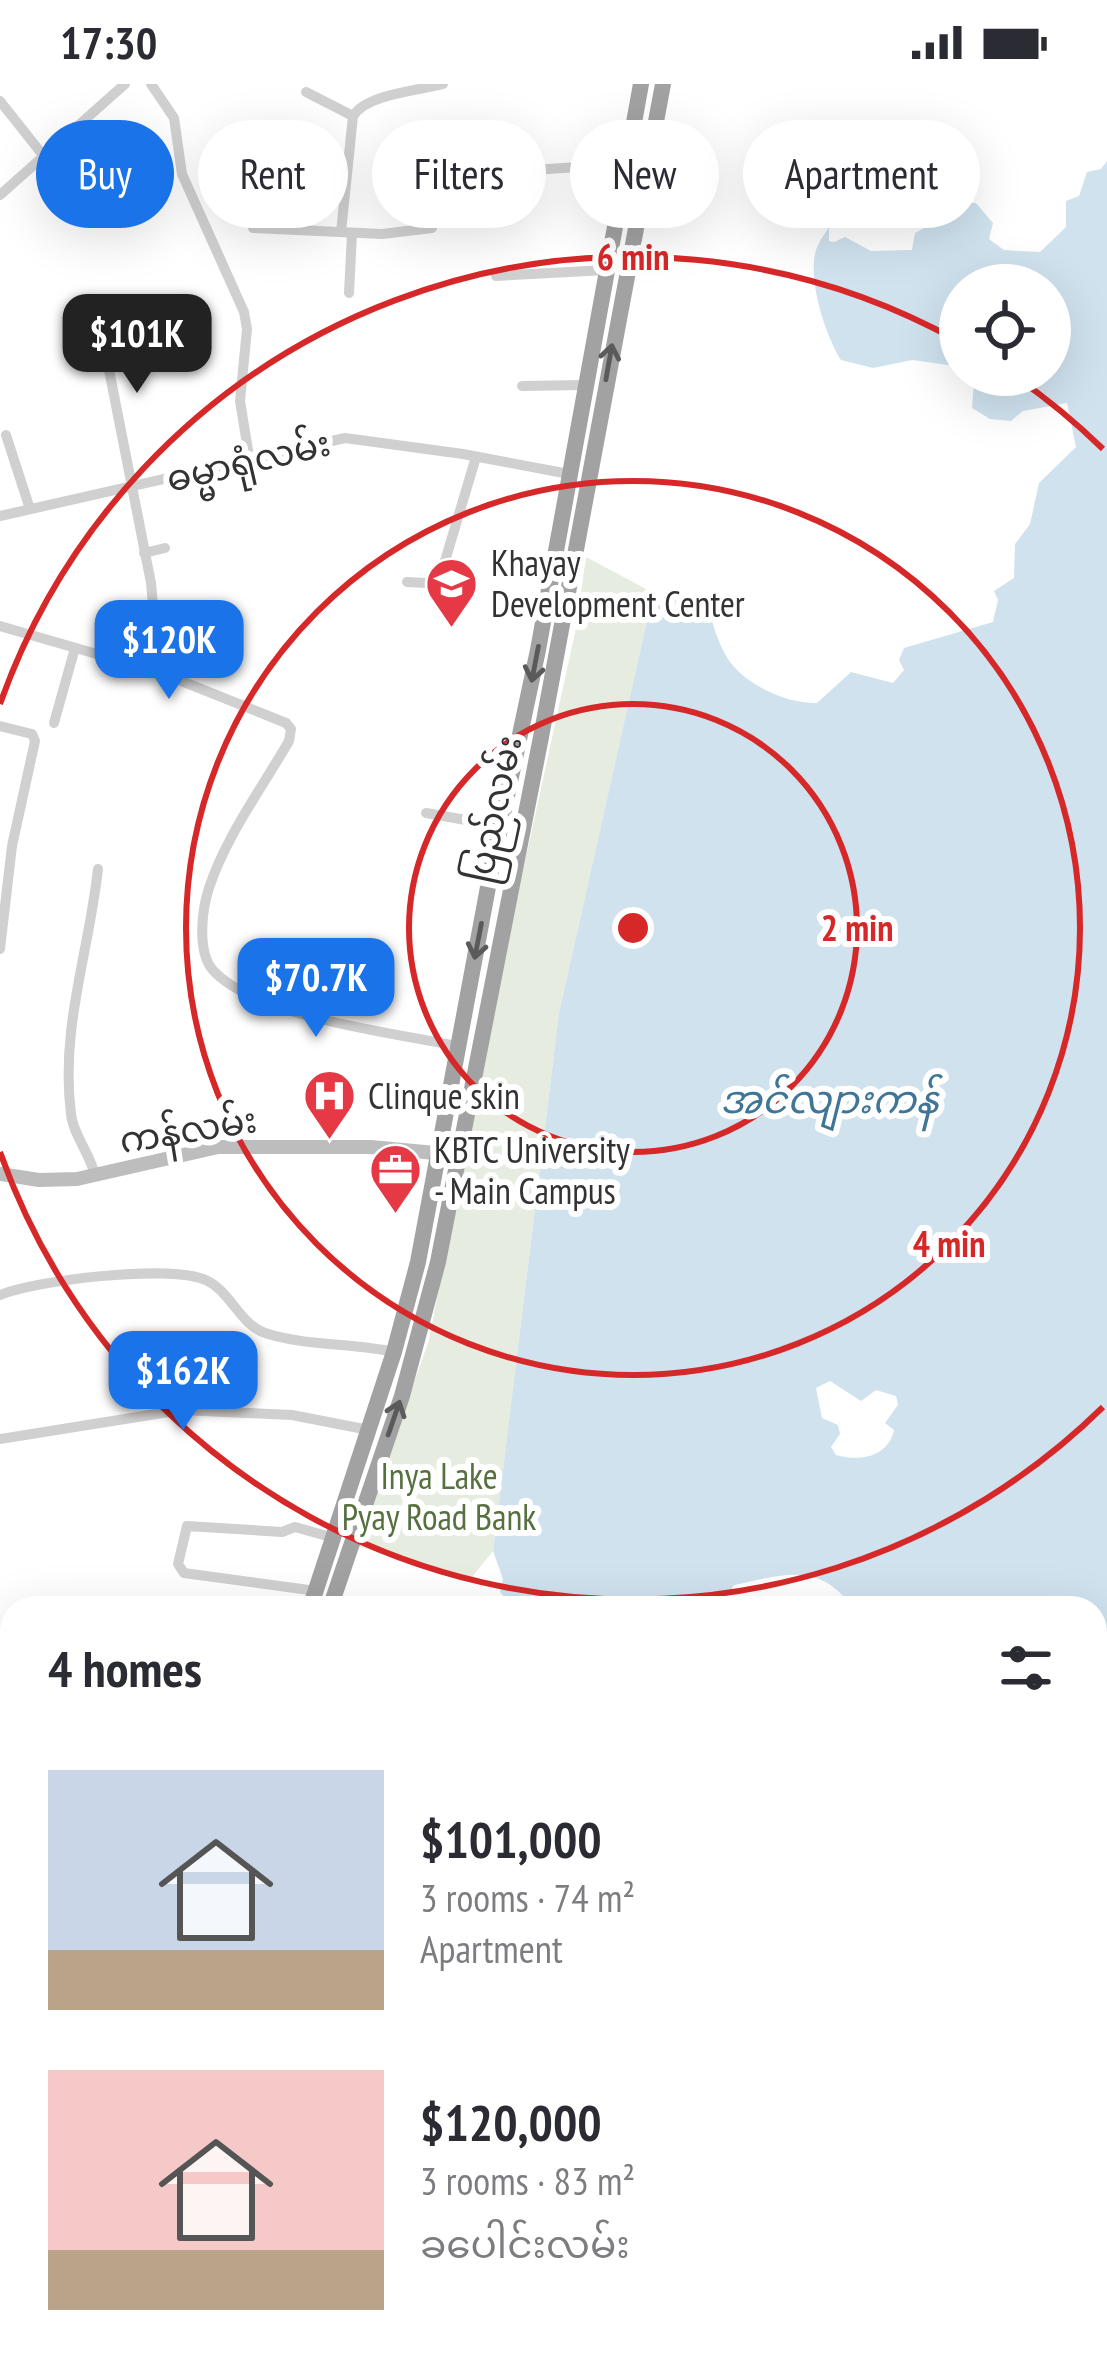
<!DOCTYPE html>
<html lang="en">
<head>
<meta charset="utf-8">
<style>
  :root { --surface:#fff; --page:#f7f7f7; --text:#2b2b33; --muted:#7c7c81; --accent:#1a73e8 }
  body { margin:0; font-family:"PT Sans Narrow","Noto Sans Myanmar",sans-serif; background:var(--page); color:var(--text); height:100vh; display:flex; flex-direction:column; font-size:45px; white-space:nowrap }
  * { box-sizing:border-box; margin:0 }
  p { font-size:39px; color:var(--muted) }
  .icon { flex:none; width:66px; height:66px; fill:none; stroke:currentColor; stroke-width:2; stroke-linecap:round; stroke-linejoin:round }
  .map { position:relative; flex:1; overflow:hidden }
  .side { position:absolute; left:0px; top:1512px; width:1107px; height:771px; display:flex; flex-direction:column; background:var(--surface); border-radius:36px 36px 0 0; box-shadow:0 12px 48px #0002 }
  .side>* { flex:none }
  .top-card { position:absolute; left:36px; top:36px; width:1035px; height:108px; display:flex; gap:24px }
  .fabs { position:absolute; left:939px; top:180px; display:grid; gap:24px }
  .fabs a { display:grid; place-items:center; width:132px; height:132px; border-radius:50%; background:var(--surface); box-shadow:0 12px 48px #0002; font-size:60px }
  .price { position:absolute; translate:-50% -102px; padding:0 27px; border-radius:24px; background:var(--accent); color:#fff; font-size:39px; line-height:78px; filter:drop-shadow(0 3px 6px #0008) }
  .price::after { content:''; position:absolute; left:50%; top:72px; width:36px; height:27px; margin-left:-18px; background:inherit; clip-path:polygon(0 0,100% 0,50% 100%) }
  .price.selected { background:#222; color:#fff }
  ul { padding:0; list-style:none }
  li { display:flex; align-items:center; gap:36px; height:300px; padding:0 48px }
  li span { display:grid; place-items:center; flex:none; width:336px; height:240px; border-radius:0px; color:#555 }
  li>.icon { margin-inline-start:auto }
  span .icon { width:144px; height:144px; fill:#fffc; stroke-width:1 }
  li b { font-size:51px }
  h2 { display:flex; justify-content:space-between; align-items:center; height:144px; padding:0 48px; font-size:51px }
  .chip { padding:0 42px; border-radius:54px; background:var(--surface); box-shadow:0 12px 48px #0002; font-size:42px; line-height:108px }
  .chip.selected { background:var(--accent); color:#fff }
  .status { display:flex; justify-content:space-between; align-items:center; height:84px; padding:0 60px; background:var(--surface); direction:ltr }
  .status svg { height:33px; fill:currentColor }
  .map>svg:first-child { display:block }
  .green { fill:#e6ecdf }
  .water { fill:#cfe2ee; fill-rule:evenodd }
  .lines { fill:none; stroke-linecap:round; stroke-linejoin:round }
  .minor { stroke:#d0d0d0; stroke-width:10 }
  .secondary { stroke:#bdbdbd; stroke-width:14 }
  .primary { stroke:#ababab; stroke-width:15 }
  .trunk { stroke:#a2a2a2; stroke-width:16 }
  .oneway { stroke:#5a5a5a }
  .ring { fill:none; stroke:#d62828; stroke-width:6 }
  .labels { text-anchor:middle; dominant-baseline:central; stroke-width:12; stroke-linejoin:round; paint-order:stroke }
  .street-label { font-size:36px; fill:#333; stroke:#fff }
  .poi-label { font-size:36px; fill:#333; stroke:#fff; text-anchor:start }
  .park-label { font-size:36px; fill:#56703f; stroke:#fff }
  .water-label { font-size:39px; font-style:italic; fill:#3f7597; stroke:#fff }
  .centre { fill:#d62828; stroke:#fff; stroke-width:6 }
  .ring-label { font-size:36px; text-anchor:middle; font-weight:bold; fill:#d62828; stroke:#fff; stroke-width:12; stroke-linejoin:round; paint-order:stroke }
</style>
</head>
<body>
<div class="status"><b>17:30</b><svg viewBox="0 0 49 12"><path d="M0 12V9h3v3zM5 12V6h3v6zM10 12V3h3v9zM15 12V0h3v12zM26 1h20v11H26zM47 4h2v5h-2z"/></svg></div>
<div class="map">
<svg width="1107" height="2282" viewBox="0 0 1107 2282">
  <rect width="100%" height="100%" fill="#fff"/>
  <polygon class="green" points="586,473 661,513 648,532 559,929 493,1467 472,1493 356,1462 429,1256 488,947 576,544"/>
  <path class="water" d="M1107,77V1638L1095,1634V1524H853C819,1476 782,1491 734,1501L720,1524H508L510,1520L500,1508L503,1495L493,1467L559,929L648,532L661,513C718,512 704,526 723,566C737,598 785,620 817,619L851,588L893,599L904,586L899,576L904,564L993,538L998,516L994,507L1014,494L1015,460L1030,440L1039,399L1076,363L1067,319L1023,327L1011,337L990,335L972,324L974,298L966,291H1050V201H960V286L955,282L912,276L873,284L841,276C825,250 809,200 815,170C817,160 824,151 829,143V157L834,158L845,153L871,167L912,166L915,149L928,142L929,126L942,119H976L993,139L989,155L1004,166L1040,168L1066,143V117L1079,112L1087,88L1101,85ZM830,1297L861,1317L876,1306L896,1312L898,1321L885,1339L894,1346C888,1373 860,1378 836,1371L831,1363L840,1350L838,1341L822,1334L816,1304Z"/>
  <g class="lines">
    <g class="minor">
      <polyline points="151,0 174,34 182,90 244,228 247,245 240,317 249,372"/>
      <polyline points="306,8 353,32"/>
      <polyline points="0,17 42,70"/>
      <polyline points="469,90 626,80"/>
      <polyline points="0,111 125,0"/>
      <polyline points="253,144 382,150 432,144"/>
      <path d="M341,148L353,32C367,10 417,7 443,0"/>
      <polyline points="496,192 606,186"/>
      <polyline points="349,209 352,150"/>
      <polyline points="98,230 151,499 159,588"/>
      <polyline points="522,302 584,301"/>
      <polyline points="6,351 30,425"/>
      <polyline points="0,432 345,354 463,370 569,390"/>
      <polyline points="144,469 165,464"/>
      <polyline points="407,498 427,499 442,487 476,373"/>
      <path d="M0,542L159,588L286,639L291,645L289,657C262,704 226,752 209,804C202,825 197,866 212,885C253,933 395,949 457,962"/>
      <polyline points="54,639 75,564"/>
      <polyline points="0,642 32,650 35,657 12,762 0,865"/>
      <polyline points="426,729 500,742"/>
      <path d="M95,1091C90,1070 73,1050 71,1030C60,945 89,868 98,785"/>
      <path d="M0,1211C38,1196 164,1181 203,1195C229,1204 239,1240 265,1249C305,1262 353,1259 394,1268"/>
      <polyline points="0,1355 181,1326 292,1331 369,1346"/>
      <polyline points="316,1507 184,1489 178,1480 187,1442 282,1448 295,1443 334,1454"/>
      <polyline points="0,1557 12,1558"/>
      <polyline points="0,1703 12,1704"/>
      <polyline points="0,1763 12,1764"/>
      <polyline points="0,1850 12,1850"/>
      <polyline points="1095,1924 1107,1919"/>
      <polyline points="0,1982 7,2018"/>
      <polyline points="0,2058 12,2016"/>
      <polyline points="708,2271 740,2282"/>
      <polyline points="538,2282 542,2271"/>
    </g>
    <g class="secondary">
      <polyline points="0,1090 39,1096 77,1095 218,1063 371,1063 446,1070"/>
      <polyline points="1095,2062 1107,2091"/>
    </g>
    <g class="primary">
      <polyline points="51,2282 54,2271"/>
      <polyline points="86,2282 89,2271"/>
    </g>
    <g class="trunk">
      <polyline points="310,1524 394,1268 418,1178 491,787 538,566 641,0"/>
      <polyline points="330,1524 402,1312 438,1178 541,653 663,0"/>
      <polyline points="61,2282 65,2271"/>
      <polyline points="75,2282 78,2271"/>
    </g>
  </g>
  <defs><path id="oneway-shaft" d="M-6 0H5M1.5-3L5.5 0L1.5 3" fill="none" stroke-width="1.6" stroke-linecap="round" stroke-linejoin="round" transform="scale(3)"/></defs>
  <g class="oneway">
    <use href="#oneway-shaft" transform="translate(609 278) rotate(-80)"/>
    <use href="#oneway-shaft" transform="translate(535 580) rotate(101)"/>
    <use href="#oneway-shaft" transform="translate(478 857) rotate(101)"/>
    <use href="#oneway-shaft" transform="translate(394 1334) rotate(-71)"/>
  </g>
  <g class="ring">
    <circle cx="633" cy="844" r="224"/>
    <circle cx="633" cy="844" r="447"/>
    <path d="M1103 1323A671 671 0 0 1 0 1068M0 620A671 671 0 0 1 958 257M1013 291A671 671 0 0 1 1103 365"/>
  </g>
  <defs>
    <symbol id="school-pin" viewBox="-11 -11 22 30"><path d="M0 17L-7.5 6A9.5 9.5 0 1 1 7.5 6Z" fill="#e63946" stroke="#fff"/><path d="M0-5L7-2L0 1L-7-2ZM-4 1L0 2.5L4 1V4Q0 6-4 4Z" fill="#fff"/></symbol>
    <symbol id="hospital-pin" viewBox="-11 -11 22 30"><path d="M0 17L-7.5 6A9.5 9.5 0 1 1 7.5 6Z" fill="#e63946" stroke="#fff"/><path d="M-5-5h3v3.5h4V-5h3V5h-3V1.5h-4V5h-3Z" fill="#fff"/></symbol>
    <symbol id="office-pin" viewBox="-11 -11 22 30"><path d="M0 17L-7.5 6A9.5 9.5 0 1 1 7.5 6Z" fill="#e63946" stroke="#fff"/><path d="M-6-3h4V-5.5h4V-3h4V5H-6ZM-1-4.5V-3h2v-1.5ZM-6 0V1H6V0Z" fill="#fff"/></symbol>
  </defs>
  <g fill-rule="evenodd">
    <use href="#school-pin" x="422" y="470" width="59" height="81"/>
    <use href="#hospital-pin" x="300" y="982" width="59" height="81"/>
    <use href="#office-pin" x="366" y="1056" width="59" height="81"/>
  </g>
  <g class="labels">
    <g class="street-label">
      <text transform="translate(248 376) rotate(-13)">ဓမ္မာရုံလမ်း</text>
      <text transform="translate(493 725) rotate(-78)">ပြည်လမ်း</text>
      <text transform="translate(188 1045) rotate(-9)">ကန်လမ်း</text>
    </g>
    <g class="poi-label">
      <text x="491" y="478">Khayay<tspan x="491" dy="41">Development Center</tspan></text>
      <text x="368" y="1011">Clinque skin</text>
      <text x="434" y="1065">KBTC University<tspan x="434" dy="41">- Main Campus</tspan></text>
    </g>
    <g class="park-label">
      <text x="439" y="1391">Inya Lake<tspan x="439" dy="41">Pyay Road Bank</tspan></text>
    </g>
    <g class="water-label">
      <text x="829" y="1014">အင်လျားကန်</text>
    </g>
  </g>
  <circle cx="633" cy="844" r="18" class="centre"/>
  <g class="ring-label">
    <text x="633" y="186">6 min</text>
    <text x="857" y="857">2 min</text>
    <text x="949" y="1173">4 min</text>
  </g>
</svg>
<div class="fabs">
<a><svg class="icon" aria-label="locate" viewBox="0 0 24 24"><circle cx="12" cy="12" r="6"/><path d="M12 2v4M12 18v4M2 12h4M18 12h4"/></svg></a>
</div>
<b class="price selected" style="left:137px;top:312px">$101K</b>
<b class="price" style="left:169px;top:618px">$120K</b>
<b class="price" style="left:316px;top:956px">$70.7K</b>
<b class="price" style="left:183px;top:1349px">$162K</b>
<div class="top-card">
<a class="chip selected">Buy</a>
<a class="chip">Rent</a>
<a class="chip">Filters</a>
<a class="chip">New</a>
<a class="chip">Apartment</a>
</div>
<section class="side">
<h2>4 homes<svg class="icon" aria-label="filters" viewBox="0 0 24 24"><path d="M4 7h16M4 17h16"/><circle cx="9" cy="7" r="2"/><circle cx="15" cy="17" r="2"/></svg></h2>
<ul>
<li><span style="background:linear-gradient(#c9d6e8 75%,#b9a48a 0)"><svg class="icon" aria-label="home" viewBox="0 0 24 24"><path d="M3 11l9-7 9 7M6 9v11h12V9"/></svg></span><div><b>$101,000</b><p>3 rooms · 74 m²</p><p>Apartment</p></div></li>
<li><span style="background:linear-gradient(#f6c9c9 75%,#b9a48a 0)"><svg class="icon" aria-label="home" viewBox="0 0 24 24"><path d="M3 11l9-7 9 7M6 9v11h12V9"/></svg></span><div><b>$120,000</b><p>3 rooms · 83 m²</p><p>ခပေါင်းလမ်း</p></div></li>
</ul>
</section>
</div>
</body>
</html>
